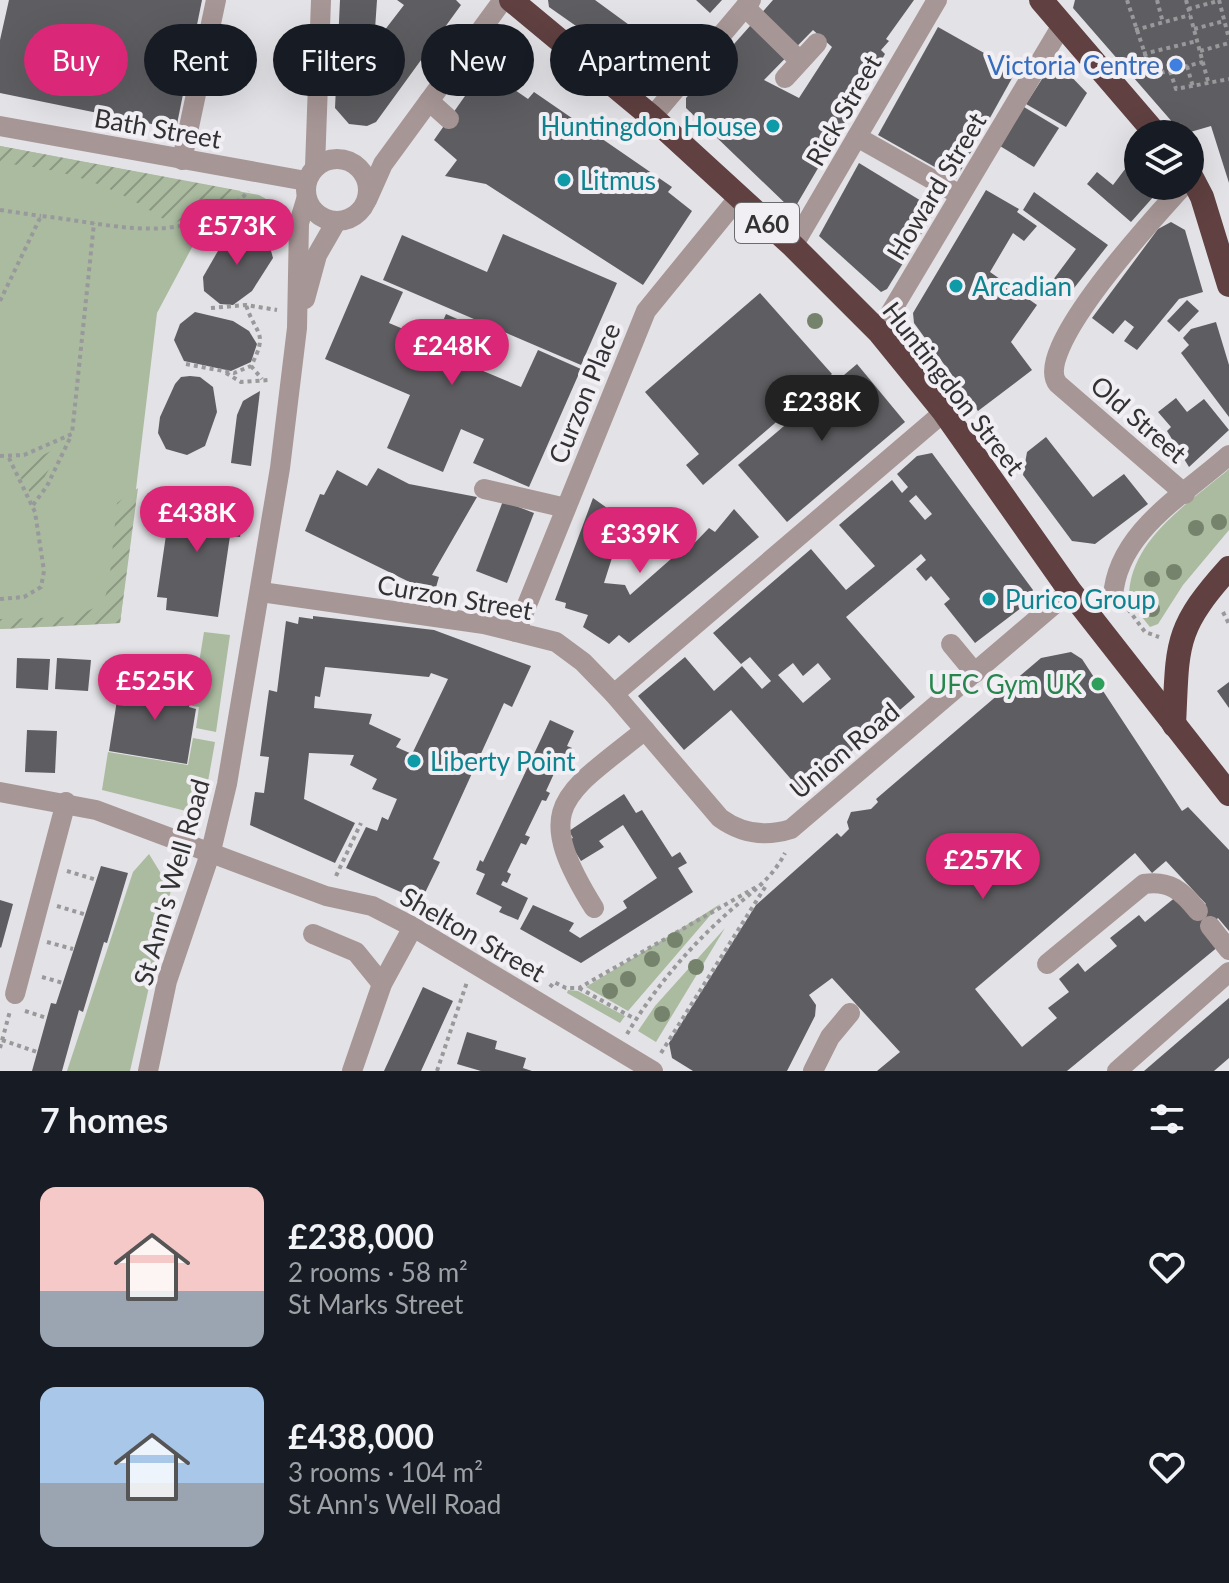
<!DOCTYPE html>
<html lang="en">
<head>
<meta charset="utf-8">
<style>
  :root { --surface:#171b24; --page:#242831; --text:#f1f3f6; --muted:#9ea1a6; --accent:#db2777 }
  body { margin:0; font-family:Lato,sans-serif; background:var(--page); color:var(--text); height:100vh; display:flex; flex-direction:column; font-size:30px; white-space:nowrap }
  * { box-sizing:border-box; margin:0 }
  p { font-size:26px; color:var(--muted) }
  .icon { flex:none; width:44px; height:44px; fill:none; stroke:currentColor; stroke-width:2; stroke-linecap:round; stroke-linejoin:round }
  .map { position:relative; height:1071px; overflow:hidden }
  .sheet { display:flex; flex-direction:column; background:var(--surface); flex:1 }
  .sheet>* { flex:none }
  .banner { position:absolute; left:24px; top:24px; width:800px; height:72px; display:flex; gap:16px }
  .fabs { position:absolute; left:1124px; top:120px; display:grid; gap:16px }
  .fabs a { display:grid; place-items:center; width:80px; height:80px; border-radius:50%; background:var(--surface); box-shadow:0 8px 32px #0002; font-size:40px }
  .price { position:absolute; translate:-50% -68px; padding:0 18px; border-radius:28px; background:var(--accent); color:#fff; font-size:26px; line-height:52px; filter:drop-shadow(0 2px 4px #0008) }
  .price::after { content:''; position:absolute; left:50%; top:48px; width:24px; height:18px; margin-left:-12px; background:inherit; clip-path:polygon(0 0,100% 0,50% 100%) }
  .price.selected { background:#222; color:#fff }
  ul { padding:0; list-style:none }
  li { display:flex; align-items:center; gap:24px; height:200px; padding:0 40px }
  li span { display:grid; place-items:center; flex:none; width:224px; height:160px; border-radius:16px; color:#555 }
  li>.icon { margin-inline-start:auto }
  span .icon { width:96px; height:96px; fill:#fffc; stroke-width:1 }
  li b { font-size:34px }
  h2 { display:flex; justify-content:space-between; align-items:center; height:96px; padding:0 40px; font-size:34px }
  .chip { padding:0 28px; border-radius:36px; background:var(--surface); box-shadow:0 8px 32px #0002; font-size:28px; line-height:72px }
  .chip.selected { background:var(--accent); color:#fff }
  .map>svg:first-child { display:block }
  .green { fill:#aabba0 }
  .garden { fill:url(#garden-furrows) }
  .building { fill:#5e5d61; fill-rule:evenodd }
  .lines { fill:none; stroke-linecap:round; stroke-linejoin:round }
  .path { stroke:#99999b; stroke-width:4; stroke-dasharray:4 4; stroke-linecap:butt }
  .minor { stroke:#a79696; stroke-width:20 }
  .highway { stroke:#604041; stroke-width:24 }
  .tree { fill:#76836c }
  .shop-dot { fill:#3f7fe0; stroke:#f1eff4; stroke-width:3 }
  .culture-dot { fill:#0f9aa8; stroke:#f1eff4; stroke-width:3 }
  .leisure-dot { fill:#2e9e5b; stroke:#f1eff4; stroke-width:3 }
  .labels { text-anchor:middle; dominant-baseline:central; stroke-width:8; stroke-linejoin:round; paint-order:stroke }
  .shield { fill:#f1eff4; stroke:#6b6b6d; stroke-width:2 }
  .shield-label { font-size:24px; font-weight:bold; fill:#323233 }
  .shop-label { font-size:26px; fill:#366cbe; stroke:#f1eff4; text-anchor:end }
  .street-label { font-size:26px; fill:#323233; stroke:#f1eff4 }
  .culture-label { font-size:26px; fill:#0d838f; stroke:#f1eff4; text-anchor:start }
  .leisure-label { font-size:26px; fill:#27864d; stroke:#f1eff4; text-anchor:end }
</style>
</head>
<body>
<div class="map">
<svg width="1229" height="1071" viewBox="0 0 1229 1071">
  <defs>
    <pattern id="garden-furrows" width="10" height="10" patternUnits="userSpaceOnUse" patternTransform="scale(2)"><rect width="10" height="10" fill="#aabba0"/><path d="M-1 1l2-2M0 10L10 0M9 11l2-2" fill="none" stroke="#8b9983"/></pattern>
  </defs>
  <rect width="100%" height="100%" fill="#e3e2e6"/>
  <g class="green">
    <polygon points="0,146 259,195 280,207 281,224 233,214 198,236 157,313 120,623 0,629"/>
    <path d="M1229,469V530L1183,585L1158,624L1150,627L1129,601C1127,541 1188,504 1229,469Z"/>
    <polygon points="204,632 230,635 216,732 196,728 199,707 192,706"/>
    <polygon points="193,738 215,742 207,787 199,799 199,791 195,791 194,803 186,811 102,790 108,752 188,765"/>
    <polygon points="149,854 171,890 130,1071 67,1071 133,872"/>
    <polygon points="720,904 628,1011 586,987 703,915"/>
    <polygon points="725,928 656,1042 638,1031 655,1006"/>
    <polygon points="568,990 578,991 625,1016 620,1023 567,993"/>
  </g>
  <g class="garden">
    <path d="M0,146L241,191L212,209L171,224C114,185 69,169 0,163Z"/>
    <polygon points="63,445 33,497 15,469"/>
    <polygon points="138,488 120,623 0,629 0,619 74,617 103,604 109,584 117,503"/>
  </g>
  <g class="building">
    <polygon points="9,0 202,0 176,129 0,93 0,40"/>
    <polygon points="340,0 377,0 374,44 404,5 397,0 456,0 461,5 376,122 367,126 349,124 335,108"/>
    <polygon points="548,0 595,0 647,38 658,24 684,43 663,71 643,73 549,7"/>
    <polygon points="696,0 722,0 710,13"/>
    <path d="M773,0H914L886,39L889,41L881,50L885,54L797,204L787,205L686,108V98ZM813,30L832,47L799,98L764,80Z"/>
    <polygon points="1075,0 1229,0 1229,183 1211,126 1187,133 1180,123 1174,124 1073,8"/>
    <polygon points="938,27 1016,71 956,179 878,135"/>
    <polygon points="1051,65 1062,67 1087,93 1066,127 1026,104"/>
    <polygon points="484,69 528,99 534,92 672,187 668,192 692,211 643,285 486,184 445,176 457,160 434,140"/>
    <polygon points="1024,107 1059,128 1034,167 1000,146"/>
    <polygon points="1138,152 1138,186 1163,186 1131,222 1087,184 1097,172 1113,185"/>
    <polygon points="859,163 936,210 887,289 881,292 819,236"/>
    <polygon points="986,190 1019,209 1017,212 1037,226 1024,241 1013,233 990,272 1037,305 1011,342 1032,370 978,411 914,323 913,313"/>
    <polygon points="1034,192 1108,245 1067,297 1050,284 1076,249 1023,210"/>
    <polygon points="1171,222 1185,230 1203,292 1179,299 1137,350 1124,341 1134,327 1125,320 1113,334 1092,318 1158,229"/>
    <polygon points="241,230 262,236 269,243 273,258 252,291 233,305 220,304 204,291 203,277 226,237"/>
    <polygon points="503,234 617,283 581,365 383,280 402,235 487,272"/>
    <polygon points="361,275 403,292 389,323 434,342 446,314 491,334 476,368 521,387 538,350 581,369 529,487 473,463 484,439 461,429 443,472 387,448 410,395 325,359"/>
    <polygon points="760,293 832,374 703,485 686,465 699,454 645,392"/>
    <polygon points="1187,300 1199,311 1179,332 1167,321"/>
    <polygon points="195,312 233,321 249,331 257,344 251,362 231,371 184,361 174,340 180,324"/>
    <polygon points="1216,322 1229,365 1229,417 1181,353 1189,345 1183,338 1191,329"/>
    <polygon points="857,364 905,422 787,522 738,465"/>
    <polygon points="190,376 200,377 213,387 217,412 205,446 187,455 166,449 158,433 160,417 175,384 181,377"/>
    <polygon points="260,391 251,466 231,463 237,415 243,401"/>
    <polygon points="1176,398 1187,412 1204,399 1229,430 1189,467 1167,431 1171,427 1158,412"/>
    <polygon points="1046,437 1093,497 1124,474 1148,504 1095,544 1072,541 1023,475 1027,452"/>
    <path d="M932,453L1033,590L1021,608L975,643L944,604L950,599L931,576L926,581L916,569L926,560L921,554L846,617L915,697L803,793L731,710L684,750L638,696L685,657L714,691L742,666L762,689L771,681L750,657L741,664L713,633L811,549L846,590L875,566L839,525L892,480L902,493L908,487L897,474L917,456ZM916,495L932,514L925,520L909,501ZM793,663L803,676L818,663L831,679L803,703L778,675Z"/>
    <polygon points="378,468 409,484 477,497 432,575 439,577 434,594 305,531 320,494 324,495 337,470 367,486"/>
    <polygon points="172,494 234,502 232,518 243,520 240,537 230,536 218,617 166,610 167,598 157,597"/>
    <polygon points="593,498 624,520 604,583 625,585 630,595 680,551 681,557 709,528 715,532 734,509 759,537 629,643 619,635 609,644 583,627 588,615 565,608 566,603 555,600"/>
    <polygon points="503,501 534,513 507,583 476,571"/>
    <path d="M313,616L434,630L531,666L512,707L504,703L433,859L440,862L421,901L346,868L366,827L377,831L382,817L388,820L397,799L372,789L377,779L350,765L354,755L309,753L304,799L355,823L335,863L250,825L255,792L264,793L269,757L260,756L264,726L269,690L277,692L286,621L298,624L299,617L313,619ZM325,667L429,677L431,673L448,679L412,754L396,747L401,739L369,724L372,714L314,708L315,696L320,697Z"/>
    <path d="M1071,652L1082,659L1182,811L1188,807L1229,850V931L1218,918L1210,926L1219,946L1067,1071H877L900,1052L832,978L809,995L816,1005L815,1016L787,1071H693L672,1058L669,1043L756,905L837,833L841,837L849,829L847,822L851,812L871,809L878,802L876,799L1041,658ZM1135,853L1152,873L1166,861L1206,904L1193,915L1177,896L1145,922L1139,915L1110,938L1117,946L1085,972L1078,963L1059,979L1069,992L1048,1008L1057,1018L1022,1047L975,989Z"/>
    <polygon points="17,658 50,659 48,690 16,688"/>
    <polygon points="57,658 91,660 88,691 55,689"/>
    <polygon points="136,677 193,686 189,707 196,709 187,764 109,751 117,700 131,703"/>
    <polygon points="1229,682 1229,708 1217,691"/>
    <polygon points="550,720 574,731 567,746 572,748 568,757 563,754 546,791 550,793 546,801 542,800 525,835 530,837 526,845 521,843 507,872 511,874 507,883 503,881 501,885 528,898 518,920 499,912 502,907 476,894 485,874 476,870 480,860 483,862"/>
    <polygon points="27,730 57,731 55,773 25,772"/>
    <polygon points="624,794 636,813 642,810 672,857 680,852 687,863 678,868 693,892 581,963 520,929 533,905 574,923 569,931 580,938 627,908 623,901 657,878 623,825 599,841 604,847 581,861 568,840 573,838 569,831"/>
    <polygon points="101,866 128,873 107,943 104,942 83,1012 79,1010 62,1071 32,1071 51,1003 56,1004"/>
    <polygon points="0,900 13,904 1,948 0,947"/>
    <polygon points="423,987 453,1001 446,1016 421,1071 384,1071"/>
    <polygon points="1229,998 1229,1058 1214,1071 1144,1071"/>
    <polygon points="467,1032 497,1041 495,1049 526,1058 523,1068 532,1071 481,1071 457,1064"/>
  </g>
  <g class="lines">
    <g class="path">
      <polyline points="1127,0 1152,75 1203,62"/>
      <polyline points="1157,0 1163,23"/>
      <polyline points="1186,0 1209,85"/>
      <polyline points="1219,0 1229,39"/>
      <polyline points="1188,9 1218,1"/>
      <polyline points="1194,29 1224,21"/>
      <polyline points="1135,30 1190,15"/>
      <polyline points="1200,51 1229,43"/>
      <polyline points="1143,54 1197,41"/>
      <polyline points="1187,66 1193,87"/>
      <polyline points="1170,71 1176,89 1229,79"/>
      <polyline points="0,210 41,216"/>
      <path d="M0,301L41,216C101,222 168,244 223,210C232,204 242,200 248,191"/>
      <polyline points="211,308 246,305 277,310"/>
      <path d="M186,364L234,373L251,366C269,331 256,336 246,305"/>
      <polyline points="251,366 262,379"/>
      <polyline points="226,373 241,382 269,380"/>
      <polyline points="0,456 24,455 72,434 94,223"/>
      <polyline points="33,505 47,486 71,436"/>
      <polyline points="0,599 24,597 41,587 44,571 35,512 9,458"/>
      <polyline points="1128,609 1145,632 1159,637"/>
      <polyline points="1223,612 1229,624"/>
      <polyline points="67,871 97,880"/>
      <polyline points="336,876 361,823"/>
      <polyline points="57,906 87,915"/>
      <polyline points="47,942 73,949"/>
      <polyline points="42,977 63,983"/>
      <polyline points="550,987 554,982 566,988 579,988 758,886"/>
      <polyline points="579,988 635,1019"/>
      <polyline points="25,1011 47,1018"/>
      <path d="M627,1034C652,992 685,952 721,919C745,896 770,883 785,853"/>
      <polyline points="2,1040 37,1052"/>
      <polyline points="0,1048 10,1011"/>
      <polyline points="661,1053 767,884"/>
      <polyline points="437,1071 467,982"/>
    </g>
    <g class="minor">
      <polyline points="745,7 800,61"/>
      <polyline points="785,78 817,43"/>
      <polyline points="429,101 449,119"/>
      <polyline points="652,117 751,0"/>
      <polyline points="0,126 306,181"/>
      <polyline points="857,137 960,195"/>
      <circle cx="337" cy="190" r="31"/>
      <polyline points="182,160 216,0"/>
      <polyline points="315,167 321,0"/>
      <path d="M1183,186C1158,214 1030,351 1058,384L1185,494"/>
      <polyline points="367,200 383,164 503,0"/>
      <polyline points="793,246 937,0"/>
      <polyline points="305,299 317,255 336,222"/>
      <polyline points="879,332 1062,25"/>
      <polyline points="484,489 566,508"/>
      <path d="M261,592L484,624L556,642L583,662L614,694L720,818C742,834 766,837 791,829L1070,591"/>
      <path d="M1113,597C1117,532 1184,495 1229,455"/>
      <polyline points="516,632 646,311 739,197"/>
      <polyline points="951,644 975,673"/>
      <polyline points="614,694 944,412"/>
      <polyline points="0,792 96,810 326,896 372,906 413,927 653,1071"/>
      <path d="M594,908C530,805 563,796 645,730"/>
      <polyline points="1210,926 1229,950"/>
      <polyline points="313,934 356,952 382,984"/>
      <path d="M1047,964L1144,884C1170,880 1182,891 1198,911"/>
      <polyline points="15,994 66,802"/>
      <polyline points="148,1071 167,981 211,851 227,784 280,468 297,328 299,223 306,200"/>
      <polyline points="352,1071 382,984 413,927"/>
      <polyline points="813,1071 830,1037 850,1013"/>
      <polyline points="1117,1071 1229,972"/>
    </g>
    <g class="highway">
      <polyline points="511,0 652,117 793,246 879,332 944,412 1070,591 1229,794"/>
      <polyline points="1041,0 1156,134"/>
      <polyline points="1190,174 1202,197 1229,285"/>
      <path d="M1174,725C1178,645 1173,630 1229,568"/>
    </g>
  </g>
  <g class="tree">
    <circle cx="622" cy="130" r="8"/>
    <circle cx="815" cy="321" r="8"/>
    <circle cx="1219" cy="522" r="8"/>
    <circle cx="1196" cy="528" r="8"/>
    <circle cx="1174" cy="572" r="8"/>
    <circle cx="1152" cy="579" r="8"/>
    <circle cx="1152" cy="609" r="8"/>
    <circle cx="675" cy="940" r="8"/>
    <circle cx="652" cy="959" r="8"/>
    <circle cx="696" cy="967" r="8"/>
    <circle cx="628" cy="979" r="8"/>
    <circle cx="610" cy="991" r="8"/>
    <circle cx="662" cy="1014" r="8"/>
  </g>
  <circle class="shop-dot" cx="1176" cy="65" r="8"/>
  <g class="culture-dot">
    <circle cx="773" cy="126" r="8"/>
    <circle cx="564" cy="180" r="8"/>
    <circle cx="956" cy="286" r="8"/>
    <circle cx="989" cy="599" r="8"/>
    <circle cx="414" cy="761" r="8"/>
  </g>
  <circle class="leisure-dot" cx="1098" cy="684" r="8"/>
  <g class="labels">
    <rect class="shield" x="735" y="203" width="64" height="40" rx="6"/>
    <g class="shield-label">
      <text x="767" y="223">A60</text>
    </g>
    <g class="shop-label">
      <text x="1160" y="65">Victoria Centre</text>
    </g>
    <g class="street-label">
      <text transform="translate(843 110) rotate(-60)">Rick Street</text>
      <text transform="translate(158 128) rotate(10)">Bath Street</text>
      <text transform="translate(936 186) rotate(-59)">Howard Street</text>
      <text transform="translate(954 388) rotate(52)">Huntingdon Street</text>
      <text transform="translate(584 393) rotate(-68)">Curzon Place</text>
      <text transform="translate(1139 419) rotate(41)">Old Street</text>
      <text transform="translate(455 597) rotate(10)">Curzon Street</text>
      <text transform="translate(844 750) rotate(-40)">Union Road</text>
      <text transform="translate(171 882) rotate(-74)">St Ann's Well Road</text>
      <text transform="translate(473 934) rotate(30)">Shelton Street</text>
    </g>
    <g class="culture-label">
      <text x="757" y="126" text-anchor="end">Huntingdon House</text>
      <text x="580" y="180">Litmus</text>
      <text x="972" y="286">Arcadian</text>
      <text x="1005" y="599">Purico Group</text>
      <text x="430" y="761">Liberty Point</text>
    </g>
    <g class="leisure-label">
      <text x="1082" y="684">UFC Gym UK</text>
    </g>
  </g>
</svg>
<div class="fabs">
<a><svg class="icon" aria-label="layers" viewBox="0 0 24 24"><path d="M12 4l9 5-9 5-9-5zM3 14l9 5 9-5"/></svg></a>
</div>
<b class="price" style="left:237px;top:267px">£573K</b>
<b class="price" style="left:452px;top:387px">£248K</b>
<b class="price selected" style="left:822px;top:443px">£238K</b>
<b class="price" style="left:197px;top:554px">£438K</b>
<b class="price" style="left:640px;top:575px">£339K</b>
<b class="price" style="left:155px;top:722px">£525K</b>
<b class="price" style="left:983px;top:901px">£257K</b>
<div class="banner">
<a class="chip selected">Buy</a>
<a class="chip">Rent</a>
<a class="chip">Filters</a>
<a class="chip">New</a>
<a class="chip">Apartment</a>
</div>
</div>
<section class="sheet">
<h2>7 homes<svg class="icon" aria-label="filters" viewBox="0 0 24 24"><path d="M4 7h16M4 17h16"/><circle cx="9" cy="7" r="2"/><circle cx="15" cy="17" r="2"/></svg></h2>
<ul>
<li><span style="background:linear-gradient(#f6c9c9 65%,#9aa5b1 0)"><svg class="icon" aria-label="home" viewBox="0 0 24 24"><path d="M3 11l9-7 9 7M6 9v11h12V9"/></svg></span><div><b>£238,000</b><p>2 rooms · 58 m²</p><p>St Marks Street</p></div><svg class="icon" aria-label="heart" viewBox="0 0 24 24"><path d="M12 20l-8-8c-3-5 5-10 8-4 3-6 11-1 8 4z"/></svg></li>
<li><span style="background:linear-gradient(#a9c7e8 60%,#9aa5b1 0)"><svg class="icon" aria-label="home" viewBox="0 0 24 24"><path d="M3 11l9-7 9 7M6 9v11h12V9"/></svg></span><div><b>£438,000</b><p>3 rooms · 104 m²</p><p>St Ann's Well Road</p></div><svg class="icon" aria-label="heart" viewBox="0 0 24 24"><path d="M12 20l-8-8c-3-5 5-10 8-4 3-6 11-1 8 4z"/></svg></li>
</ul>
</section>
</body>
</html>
